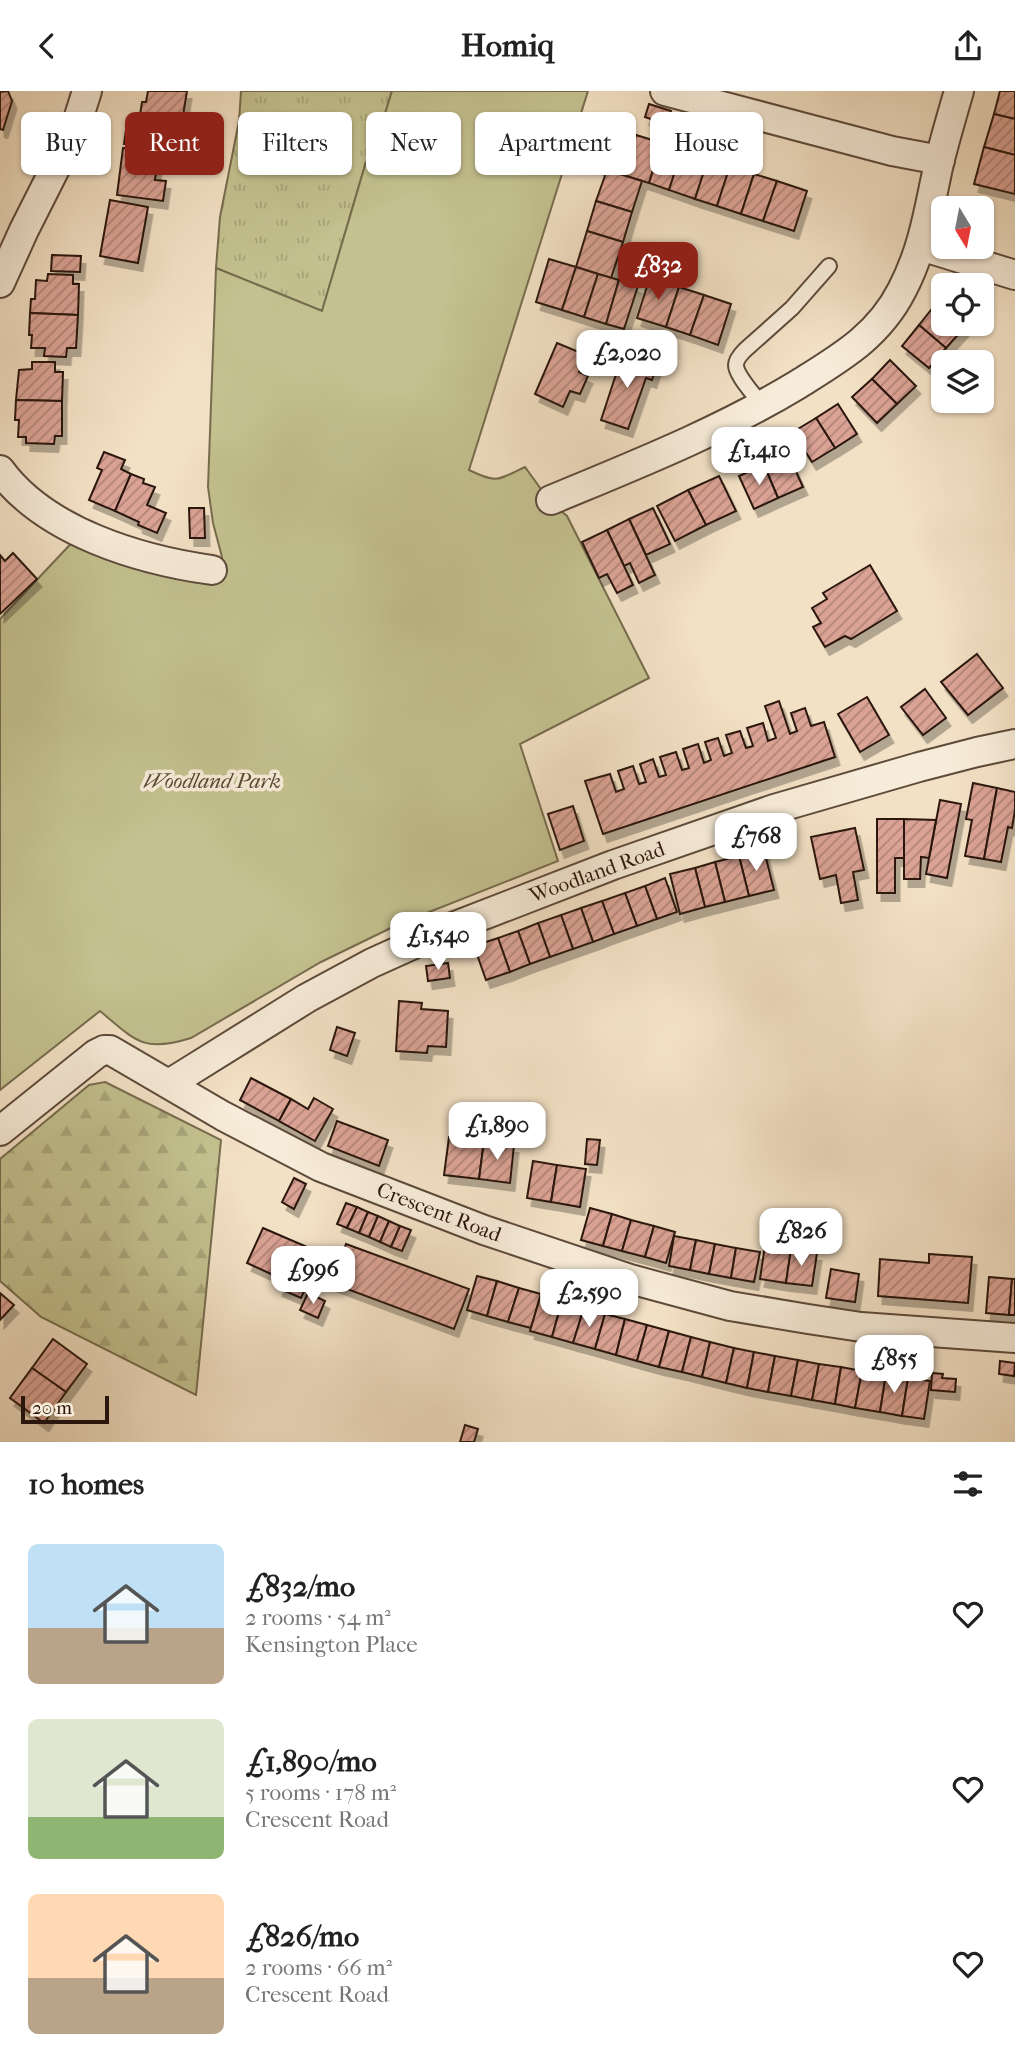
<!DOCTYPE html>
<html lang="en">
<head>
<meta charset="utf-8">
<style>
  :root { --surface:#fff; --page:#f2f2f2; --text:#222; --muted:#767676; --accent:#8f2418 }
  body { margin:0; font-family:"IM FELL French Canon",serif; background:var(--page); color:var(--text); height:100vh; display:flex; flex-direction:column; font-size:26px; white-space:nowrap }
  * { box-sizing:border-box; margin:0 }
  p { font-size:23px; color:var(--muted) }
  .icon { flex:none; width:38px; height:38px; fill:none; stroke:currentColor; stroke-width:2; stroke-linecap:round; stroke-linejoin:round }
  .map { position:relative; height:1351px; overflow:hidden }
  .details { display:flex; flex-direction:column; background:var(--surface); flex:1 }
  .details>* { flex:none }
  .guide { position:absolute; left:21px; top:21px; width:973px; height:63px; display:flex; gap:14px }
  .needle { width:46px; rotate:170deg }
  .fabs { position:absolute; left:931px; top:105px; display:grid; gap:14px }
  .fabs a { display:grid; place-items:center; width:63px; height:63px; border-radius:10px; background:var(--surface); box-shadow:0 2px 5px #0004; font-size:35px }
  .scale { position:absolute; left:21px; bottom:18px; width:88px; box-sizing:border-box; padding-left:7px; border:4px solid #2b170d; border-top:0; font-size:19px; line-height:24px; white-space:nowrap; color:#2b170d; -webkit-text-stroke:5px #f7ecd9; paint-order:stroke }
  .price { position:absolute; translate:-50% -60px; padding:0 16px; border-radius:14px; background:#fff; color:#222; font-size:23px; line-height:46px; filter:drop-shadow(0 2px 4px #0008) }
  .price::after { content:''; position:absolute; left:50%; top:42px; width:21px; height:16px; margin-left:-10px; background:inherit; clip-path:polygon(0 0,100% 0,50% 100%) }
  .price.on { background:var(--accent); color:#fff }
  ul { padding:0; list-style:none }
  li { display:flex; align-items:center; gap:21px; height:175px; padding:0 28px }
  li span { display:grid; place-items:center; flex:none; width:196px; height:140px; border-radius:10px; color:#555 }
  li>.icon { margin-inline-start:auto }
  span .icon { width:84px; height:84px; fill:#fffc; stroke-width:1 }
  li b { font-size:30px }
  h2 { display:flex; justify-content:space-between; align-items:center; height:84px; padding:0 28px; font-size:30px }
  .chip { padding:0 24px; border-radius:10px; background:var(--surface); box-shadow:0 2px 5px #0004; font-size:24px; line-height:63px }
  .chip.on { background:var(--accent); color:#fff }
  header { display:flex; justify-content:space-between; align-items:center; height:91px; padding:0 28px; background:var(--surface); font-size:32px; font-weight:800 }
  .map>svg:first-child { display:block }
  .grass { fill:url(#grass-tufts); stroke:#776c4e; stroke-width:2 }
  .forest { fill:url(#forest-firs); stroke:#776c4e; stroke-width:2 }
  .green { fill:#c3c18f; stroke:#776c4e; stroke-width:2 }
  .building { fill:url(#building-hatch); stroke:#2b170d; stroke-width:2; filter:url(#shadow) }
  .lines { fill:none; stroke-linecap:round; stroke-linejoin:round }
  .lane-casing { stroke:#5d4a3b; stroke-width:18 }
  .street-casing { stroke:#5d4a3b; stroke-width:32 }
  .lane { stroke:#f7ecd9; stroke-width:14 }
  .street { stroke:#f7ecd9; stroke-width:28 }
  .labels { text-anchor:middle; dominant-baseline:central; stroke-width:7; stroke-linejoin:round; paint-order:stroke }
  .park-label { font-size:21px; font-style:italic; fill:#594a34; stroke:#f7ecd9 }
  .street-label { font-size:21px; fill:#2b170d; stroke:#f7ecd9 }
</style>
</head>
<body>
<header><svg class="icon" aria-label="back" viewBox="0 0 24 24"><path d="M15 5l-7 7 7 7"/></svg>Homiq<svg class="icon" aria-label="share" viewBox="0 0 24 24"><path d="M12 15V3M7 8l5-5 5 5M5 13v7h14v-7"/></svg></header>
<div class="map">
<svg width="1015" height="1351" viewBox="0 0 1015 1351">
  <defs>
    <pattern id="grass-tufts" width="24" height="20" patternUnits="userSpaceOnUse" patternTransform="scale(1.75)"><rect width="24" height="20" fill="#c3c18f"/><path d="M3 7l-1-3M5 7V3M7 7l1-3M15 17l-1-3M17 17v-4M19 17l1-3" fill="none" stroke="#a8a57a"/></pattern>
    <pattern id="forest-firs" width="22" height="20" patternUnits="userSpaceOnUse" patternTransform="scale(1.75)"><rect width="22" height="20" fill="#c3c18f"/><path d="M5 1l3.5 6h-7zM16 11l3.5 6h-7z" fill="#a8a57a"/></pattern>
    <pattern id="building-hatch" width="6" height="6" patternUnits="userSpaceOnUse" patternTransform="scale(1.75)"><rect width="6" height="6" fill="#dba395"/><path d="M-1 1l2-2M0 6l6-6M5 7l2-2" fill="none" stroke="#b28478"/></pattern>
    <filter id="shadow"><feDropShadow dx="4.5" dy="8" stdDeviation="0" flood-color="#0004"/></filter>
  </defs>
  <rect width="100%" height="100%" fill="#f3e1c5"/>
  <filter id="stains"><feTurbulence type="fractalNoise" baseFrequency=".00286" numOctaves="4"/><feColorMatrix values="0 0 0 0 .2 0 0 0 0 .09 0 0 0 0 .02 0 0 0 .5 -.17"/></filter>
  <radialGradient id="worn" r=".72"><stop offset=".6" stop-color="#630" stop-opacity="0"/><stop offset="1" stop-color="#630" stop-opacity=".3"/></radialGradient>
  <polygon class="grass" points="241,0 392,0 370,72 366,71 322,220 216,177 220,126 239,30"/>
  <polygon class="forest" points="105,991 221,1049 196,1304 41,1226 0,1190 0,1068 89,994"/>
  <path class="green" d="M392,0H588L469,379C498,393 497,389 525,376L551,412L567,425L649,587L520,653L558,770L399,833L321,871L191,947C143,962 136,950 100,920L0,999V528L81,442L212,479L222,466L213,432L208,396L216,177L322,220L366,71H370Z"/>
  <g class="building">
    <polygon points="8,0 12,10 3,39 0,38 0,1"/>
    <polygon points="148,0 187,0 181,37 139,30 142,11 146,11"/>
    <polygon points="1000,0 1015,0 1015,28 994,23"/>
    <polygon points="649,13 671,20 666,33 645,26"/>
    <polygon points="994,23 1015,28 1015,64 984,56"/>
    <polygon points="589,28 636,44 623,84 576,68"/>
    <polygon points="126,39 148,42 146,56 124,53"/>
    <polygon points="636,44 662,52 649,92 623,84"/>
    <polygon points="662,52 682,59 669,99 649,92"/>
    <polygon points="984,56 1015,64 1015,103 974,93"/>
    <polygon points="123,57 159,61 155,89 166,90 163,110 117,104"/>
    <polygon points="682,59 708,68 695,108 669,99"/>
    <polygon points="708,68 730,75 717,115 695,108"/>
    <polygon points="730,75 754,83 741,123 717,115"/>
    <polygon points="607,79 642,90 632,121 596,110"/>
    <polygon points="754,83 777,90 763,130 741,123"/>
    <polygon points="777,90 807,100 794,140 763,130"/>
    <polygon points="110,109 148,116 138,172 100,165"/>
    <polygon points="596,110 632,121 623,151 587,140"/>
    <polygon points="587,140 623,151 611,187 576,176"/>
    <polygon points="52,164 81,165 80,181 51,180"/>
    <polygon points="549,168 576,176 562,219 536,211"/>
    <polygon points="576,176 598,183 584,226 562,219"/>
    <polygon points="48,183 73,184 73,193 79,193 78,224 30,222 31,208 35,208 36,189 47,190"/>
    <polygon points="598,183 619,189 606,233 584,226"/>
    <polygon points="954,183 971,194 947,194"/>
    <polygon points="650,186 679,196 666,236 637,227"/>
    <polygon points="619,189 638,195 624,238 606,233"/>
    <polygon points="679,196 704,204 690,244 666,236"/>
    <polygon points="704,204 731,213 718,254 690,244"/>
    <polygon points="935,214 943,221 943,233 959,233 964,237 946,257 919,234"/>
    <polygon points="30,222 78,224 76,257 67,257 66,266 44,265 45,257 31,257 32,244 29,244"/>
    <polygon points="919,234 946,257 929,277 902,255"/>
    <polygon points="557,252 586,264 579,281 588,285 580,303 570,300 563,316 535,303"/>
    <polygon points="623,262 657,273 652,289 646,287 628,338 601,329"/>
    <polygon points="890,269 916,295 897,313 872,288"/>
    <polygon points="32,271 55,271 55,281 63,281 62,310 16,309 19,279 32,278"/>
    <polygon points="872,288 897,313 877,332 852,306"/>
    <polygon points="16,309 62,310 62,345 55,345 54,353 26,352 26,346 18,346 19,329 15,329"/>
    <polygon points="838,313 857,343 835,357 816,327"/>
    <polygon points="816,327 835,357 812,371 793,341"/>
    <polygon points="104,361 125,369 121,378 131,383 115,420 89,409 102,379 97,377"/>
    <polygon points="788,363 803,396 778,407 764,374"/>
    <polygon points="764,374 778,407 754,418 739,385"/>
    <polygon points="131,383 144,388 143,392 155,396 147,414 166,422 157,442 138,434 139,431 115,420"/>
    <polygon points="719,385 736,420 706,434 688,399"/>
    <polygon points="688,399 706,434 675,450 657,415"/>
    <polygon points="189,417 204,417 205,447 190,447"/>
    <polygon points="653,417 670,453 646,464 629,428"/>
    <polygon points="629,428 655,484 639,492 630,472 624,475 607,439"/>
    <polygon points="607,439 633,494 617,502 607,483 599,487 582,451"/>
    <polygon points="13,462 37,488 0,523 0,464 5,470"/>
    <polygon points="870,474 897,520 851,548 845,545 825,556 813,536 821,532 812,517 827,508 823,502"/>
    <polygon points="977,563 1003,597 968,624 941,591"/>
    <polygon points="925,598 946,627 923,644 901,616"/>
    <polygon points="867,606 889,644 860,661 838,623"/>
    <polygon points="779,610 790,643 797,640 791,622 805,617 811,635 824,631 835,666 603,743 585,690 610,683 616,701 624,698 618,680 633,675 639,693 646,691 640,673 653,668 659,686 666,684 660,666 676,661 682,679 689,677 683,658 698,653 704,672 711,669 705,651 718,647 724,665 732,662 726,644 740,640 746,657 753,655 747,637 763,632 768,650 776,647 765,615"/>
    <polygon points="973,692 997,697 984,768 965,765 972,729 966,728"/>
    <polygon points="997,697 1015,701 1015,719 1012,737 1008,736 1001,771 984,768"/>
    <polygon points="940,709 961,713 947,787 926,783"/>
    <polygon points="573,715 584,750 560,759 548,723"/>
    <polygon points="877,728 904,728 904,767 895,767 895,802 877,802"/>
    <polygon points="904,728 936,729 929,767 921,766 920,788 904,788"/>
    <polygon points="855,737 864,779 853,781 858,809 841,812 836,784 820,788 811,746"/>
    <polygon points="764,759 774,799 749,805 739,765"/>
    <polygon points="739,765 749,805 725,811 715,771"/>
    <polygon points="715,771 725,811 705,816 695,777"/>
    <polygon points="695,777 705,816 680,823 670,783"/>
    <polygon points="665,787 677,821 657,828 645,795"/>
    <polygon points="645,795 657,828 637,835 625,802"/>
    <polygon points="625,802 637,835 614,843 602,810"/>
    <polygon points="602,810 614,843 593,851 581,817"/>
    <polygon points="581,817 593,851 573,858 561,824"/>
    <polygon points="561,824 573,858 550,866 538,832"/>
    <polygon points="538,832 550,866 530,873 518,840"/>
    <polygon points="518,840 530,873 510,881 498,847"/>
    <polygon points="498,847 510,881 486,889 474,855"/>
    <polygon points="448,872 450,887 428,890 426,875"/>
    <polygon points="399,910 422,912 421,918 448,920 446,956 428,955 427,962 396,960"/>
    <polygon points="337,936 355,942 347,965 330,959"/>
    <polygon points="251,987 291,1008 279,1030 240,1009"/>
    <polygon points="314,1007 333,1018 315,1050 279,1030 291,1008 308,1018"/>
    <polygon points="337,1030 388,1049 379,1075 328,1055"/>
    <polygon points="449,1046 484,1050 479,1088 444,1084"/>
    <polygon points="587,1048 600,1049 597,1074 585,1073"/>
    <polygon points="484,1050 514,1054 510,1092 479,1088"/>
    <polygon points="533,1070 557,1074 551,1111 527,1107"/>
    <polygon points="557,1074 586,1078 580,1116 551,1111"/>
    <polygon points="294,1087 306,1093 294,1118 282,1111"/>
    <polygon points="346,1112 357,1116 347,1137 337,1133"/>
    <polygon points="357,1116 368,1121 359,1142 347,1137"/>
    <polygon points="590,1117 612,1123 603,1155 581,1149"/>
    <polygon points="368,1121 378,1125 369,1146 359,1142"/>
    <polygon points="612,1123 631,1129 622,1160 603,1155"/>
    <polygon points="378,1125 389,1130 380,1151 369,1146"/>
    <polygon points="631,1129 654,1135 645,1166 622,1160"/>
    <polygon points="389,1130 400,1135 391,1156 380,1151"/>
    <polygon points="400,1135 411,1139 402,1160 391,1156"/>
    <polygon points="654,1135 675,1141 666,1172 645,1166"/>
    <polygon points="263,1137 321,1162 301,1207 278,1197 282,1188 247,1172"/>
    <polygon points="674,1145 696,1149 690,1179 669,1175"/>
    <polygon points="696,1149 715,1153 709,1183 690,1179"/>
    <polygon points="346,1153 469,1198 454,1238 331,1192"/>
    <polygon points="715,1153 736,1157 731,1187 709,1183"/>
    <polygon points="765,1154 791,1158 786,1192 760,1188"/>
    <polygon points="736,1157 760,1161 754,1191 731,1187"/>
    <polygon points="791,1158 817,1162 812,1195 786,1192"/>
    <polygon points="929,1163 972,1166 968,1212 878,1205 880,1168 929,1172"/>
    <polygon points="831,1178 859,1183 855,1211 826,1207"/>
    <polygon points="477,1185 497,1190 487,1225 467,1219"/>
    <polygon points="989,1186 1012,1188 1009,1224 986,1222"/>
    <polygon points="1012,1188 1015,1188 1015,1224 1009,1224"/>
    <polygon points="497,1190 519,1197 508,1231 487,1225"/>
    <polygon points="519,1197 541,1203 531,1237 508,1231"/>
    <polygon points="0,1202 14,1214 0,1229"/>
    <polygon points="308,1202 325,1210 318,1227 300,1219"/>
    <polygon points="541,1203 562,1210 552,1246 530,1240"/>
    <polygon points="562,1210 584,1217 573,1252 552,1246"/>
    <polygon points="584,1217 605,1223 595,1258 573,1252"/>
    <polygon points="605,1223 625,1228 616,1264 595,1258"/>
    <polygon points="625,1228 647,1234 637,1270 616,1264"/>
    <polygon points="647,1234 669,1240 659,1276 637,1270"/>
    <polygon points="669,1240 691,1246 682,1281 659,1276"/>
    <polygon points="691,1246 710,1251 702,1286 682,1281"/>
    <polygon points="53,1248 87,1273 66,1301 32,1277"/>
    <polygon points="710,1251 734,1257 726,1292 702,1286"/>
    <polygon points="734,1257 754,1261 747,1297 726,1292"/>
    <polygon points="754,1261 775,1265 768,1301 747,1297"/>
    <polygon points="775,1265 798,1269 791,1305 768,1301"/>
    <polygon points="798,1269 819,1273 812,1309 791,1305"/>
    <polygon points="1000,1270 1015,1272 1014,1285 999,1283"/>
    <polygon points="819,1273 841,1276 835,1313 812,1309"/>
    <polygon points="841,1276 862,1280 855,1317 835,1313"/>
    <polygon points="32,1277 66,1301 44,1332 10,1307"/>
    <polygon points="862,1280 886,1283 880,1321 855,1317"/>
    <polygon points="932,1282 943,1283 942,1287 956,1288 955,1301 931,1299"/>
    <polygon points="886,1283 908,1287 902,1325 880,1321"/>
    <polygon points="908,1287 930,1290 924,1328 902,1325"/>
    <polygon points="465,1334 478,1338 474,1351 460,1351"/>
  </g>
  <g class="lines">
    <defs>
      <path id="lane" d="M762,315C756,305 736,285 736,274C736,269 741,263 745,259L792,217L829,175"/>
      <g id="street">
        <polyline points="665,0 892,60 940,69"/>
        <polyline points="921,155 1015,184"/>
        <polyline points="0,192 24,139 75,38 87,0"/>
        <path d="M0,379C45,441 140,469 212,479"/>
        <path d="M551,409C635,374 719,341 797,294C840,267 878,246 902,199C924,157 929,117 939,72C945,48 952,24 959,0"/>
        <polyline points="169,993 307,907 372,872 445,839 613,774 774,718 919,676 977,661 1015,653"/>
        <polyline points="0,1040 96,963 104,959 110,959 223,1025 321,1076 484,1139 630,1188 730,1215 808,1228 861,1236 1015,1247"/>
      </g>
    </defs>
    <use href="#lane" class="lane-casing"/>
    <use href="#street" class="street-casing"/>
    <use href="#lane" class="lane"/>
    <use href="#street" class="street"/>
  </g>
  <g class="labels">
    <g class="park-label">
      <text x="212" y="690">Woodland Park</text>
    </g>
    <g class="street-label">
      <text transform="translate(597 781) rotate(-20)">Woodland Road</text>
      <text transform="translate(439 1121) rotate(21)">Crescent Road</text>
    </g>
  </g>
  <rect width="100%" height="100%" filter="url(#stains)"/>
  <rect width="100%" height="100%" fill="url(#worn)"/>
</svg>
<div class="fabs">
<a><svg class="needle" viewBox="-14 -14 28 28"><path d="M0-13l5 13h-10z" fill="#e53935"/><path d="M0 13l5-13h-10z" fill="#767676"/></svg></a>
<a><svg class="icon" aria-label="locate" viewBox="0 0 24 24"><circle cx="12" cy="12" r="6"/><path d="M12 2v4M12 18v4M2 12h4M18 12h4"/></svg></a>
<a><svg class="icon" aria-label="layers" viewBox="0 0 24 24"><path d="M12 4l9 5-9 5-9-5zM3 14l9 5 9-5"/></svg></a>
</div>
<div class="scale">20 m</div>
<b class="price on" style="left:658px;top:211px">£832</b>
<b class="price" style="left:627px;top:299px">£2,020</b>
<b class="price" style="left:759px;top:396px">£1,410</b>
<b class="price" style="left:756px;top:782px">£768</b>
<b class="price" style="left:438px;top:881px">£1,540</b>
<b class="price" style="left:497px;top:1071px">£1,890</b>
<b class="price" style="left:801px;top:1177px">£826</b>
<b class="price" style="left:313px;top:1215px">£996</b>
<b class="price" style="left:589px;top:1238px">£2,590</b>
<b class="price" style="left:894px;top:1304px">£855</b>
<div class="guide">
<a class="chip">Buy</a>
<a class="chip on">Rent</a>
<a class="chip">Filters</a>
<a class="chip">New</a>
<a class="chip">Apartment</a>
<a class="chip">House</a>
</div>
</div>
<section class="details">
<h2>10 homes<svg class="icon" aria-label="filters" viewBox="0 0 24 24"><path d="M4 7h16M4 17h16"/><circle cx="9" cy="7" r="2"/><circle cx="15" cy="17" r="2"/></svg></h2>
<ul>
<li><span style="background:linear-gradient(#bfe0f5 60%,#b9a48a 0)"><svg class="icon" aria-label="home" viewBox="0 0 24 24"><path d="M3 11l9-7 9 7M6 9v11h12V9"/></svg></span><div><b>£832/mo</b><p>2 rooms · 54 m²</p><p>Kensington Place</p></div><svg class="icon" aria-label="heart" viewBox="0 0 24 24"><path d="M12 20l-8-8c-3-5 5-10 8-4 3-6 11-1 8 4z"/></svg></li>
<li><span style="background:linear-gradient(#dfe7d0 70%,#8fb573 0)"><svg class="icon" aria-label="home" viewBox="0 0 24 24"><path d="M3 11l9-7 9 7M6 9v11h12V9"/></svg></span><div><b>£1,890/mo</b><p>5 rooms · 178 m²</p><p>Crescent Road</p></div><svg class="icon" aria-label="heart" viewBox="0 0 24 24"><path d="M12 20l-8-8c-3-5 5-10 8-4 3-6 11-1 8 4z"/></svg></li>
<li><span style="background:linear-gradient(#ffd9b3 60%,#b9a48a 0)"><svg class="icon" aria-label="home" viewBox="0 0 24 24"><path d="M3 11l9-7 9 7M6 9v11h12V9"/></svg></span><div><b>£826/mo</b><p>2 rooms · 66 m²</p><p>Crescent Road</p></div><svg class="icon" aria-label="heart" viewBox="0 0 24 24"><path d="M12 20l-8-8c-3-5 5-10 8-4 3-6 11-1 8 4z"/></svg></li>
</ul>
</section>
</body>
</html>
